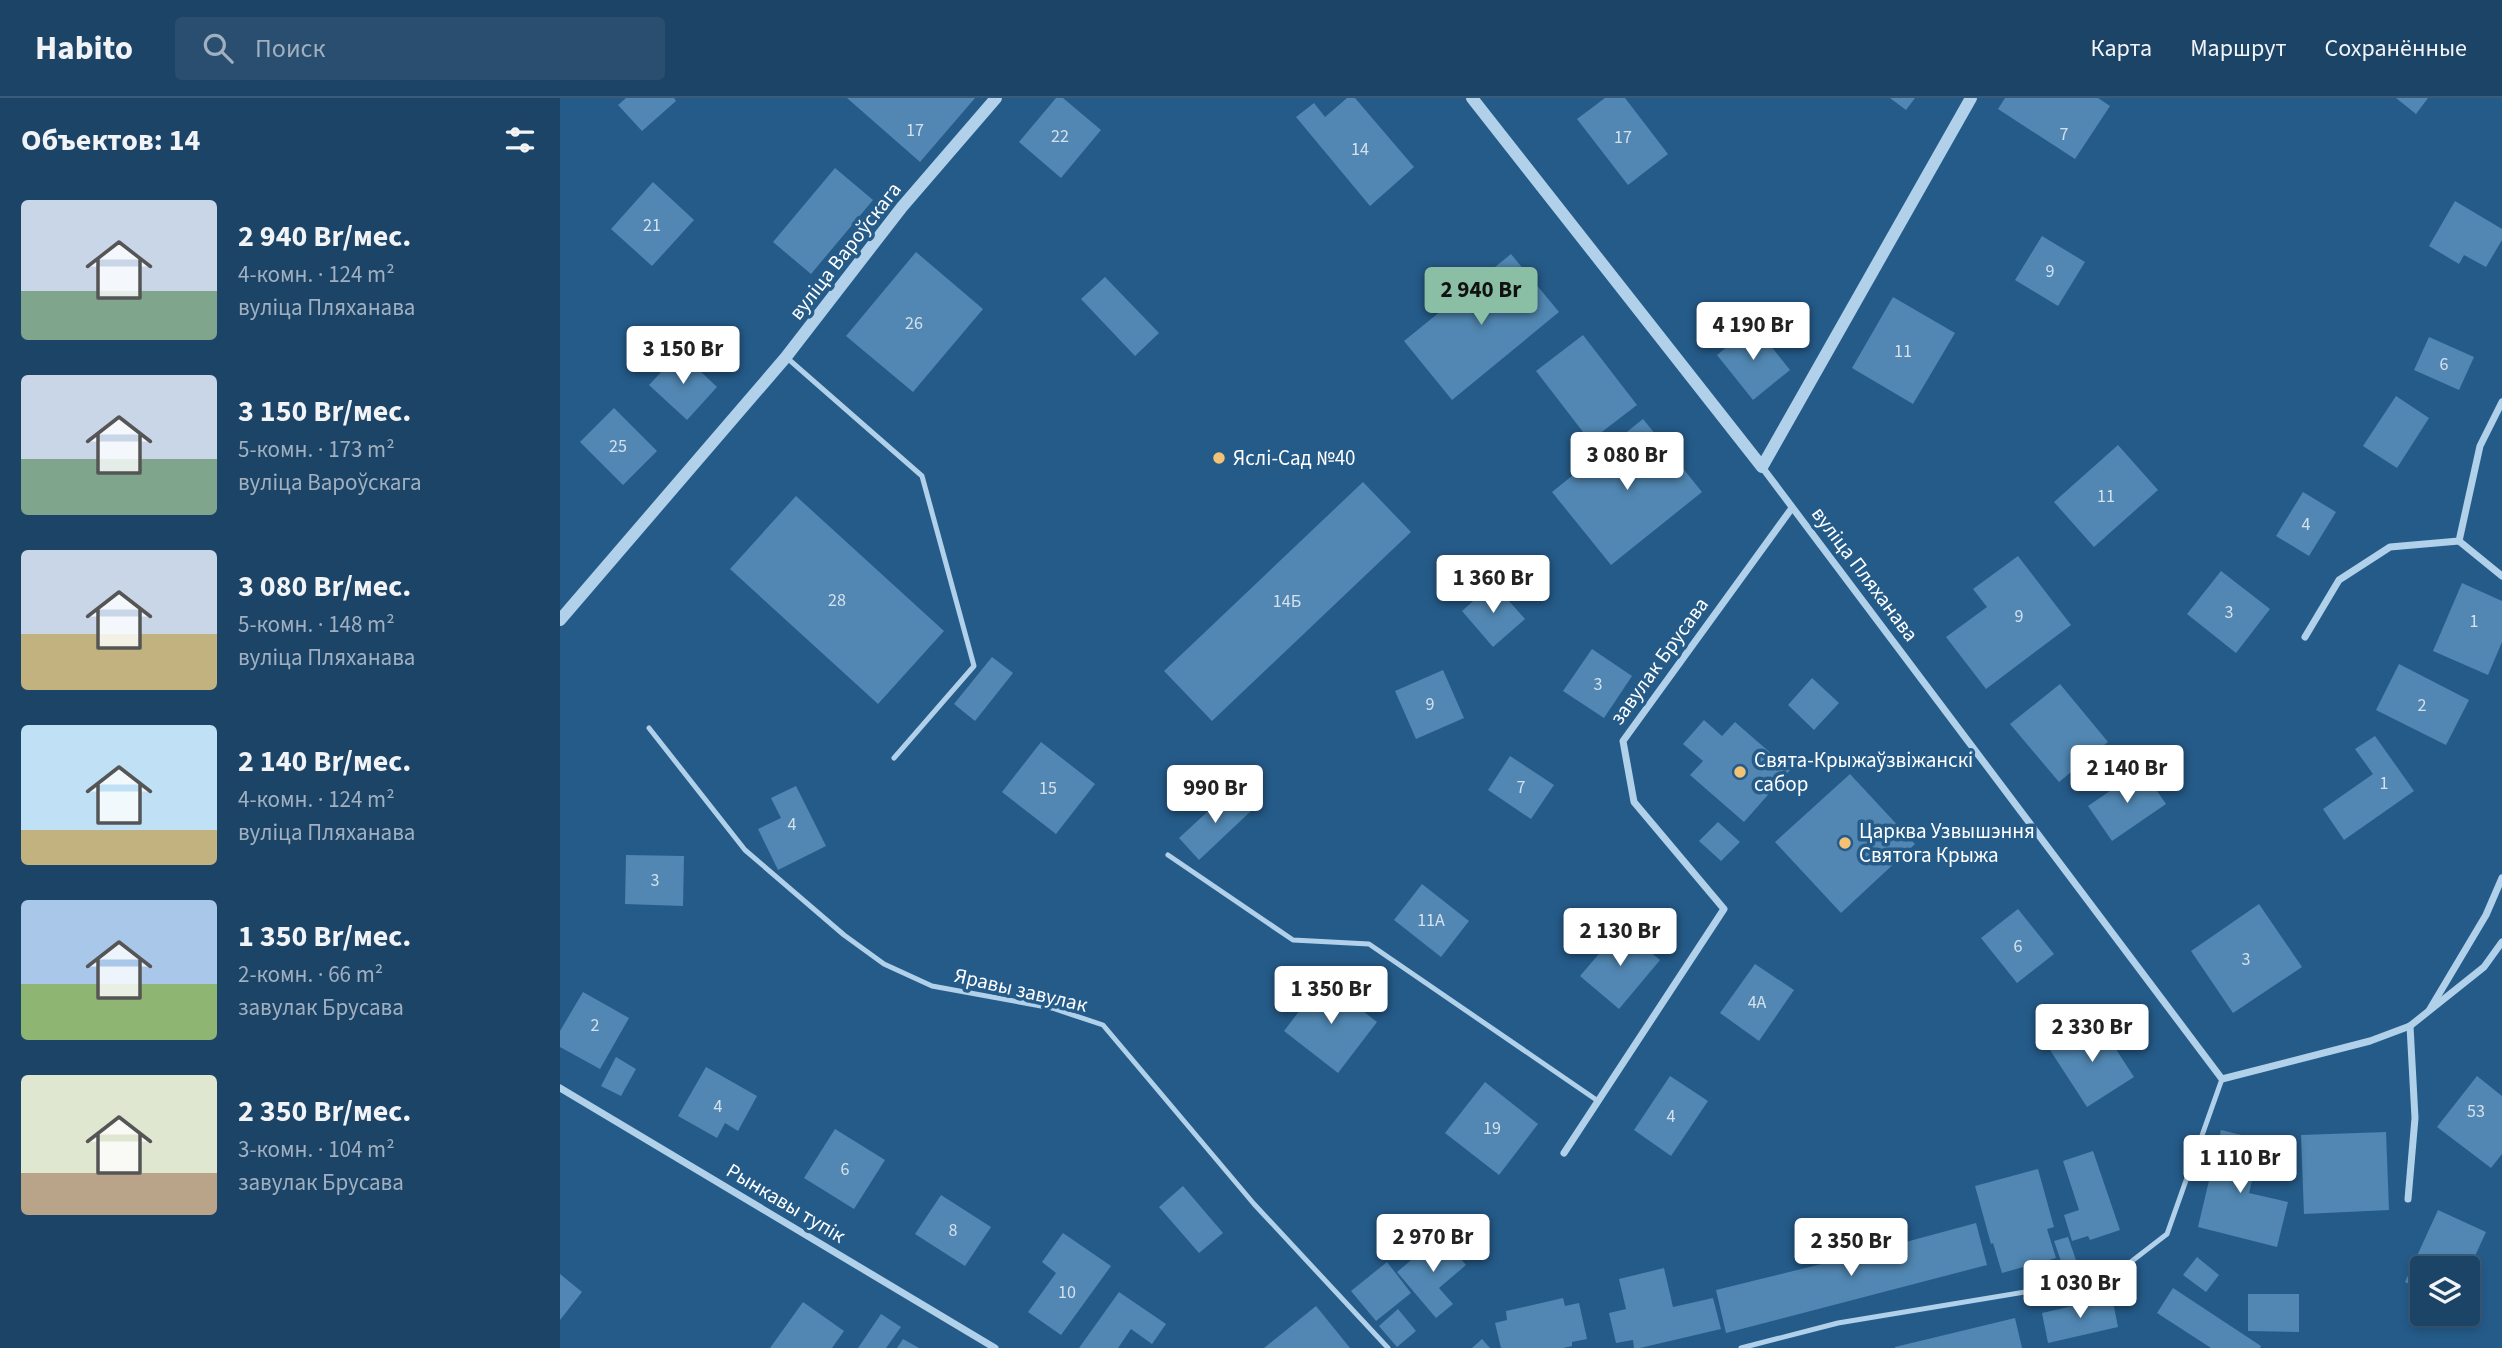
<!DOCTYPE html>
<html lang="ru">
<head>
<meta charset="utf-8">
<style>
  :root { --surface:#1c4467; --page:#294e70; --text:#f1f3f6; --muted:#a0b0c0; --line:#3a5c7b; --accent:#8abfa5 }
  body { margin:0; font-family:"Source Sans 3",sans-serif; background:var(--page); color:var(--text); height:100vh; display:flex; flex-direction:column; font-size:26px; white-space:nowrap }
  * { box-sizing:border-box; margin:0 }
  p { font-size:23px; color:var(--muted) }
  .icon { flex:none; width:38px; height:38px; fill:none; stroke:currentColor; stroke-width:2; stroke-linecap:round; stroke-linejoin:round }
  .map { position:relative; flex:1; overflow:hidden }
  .details { display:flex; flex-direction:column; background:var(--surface); width:560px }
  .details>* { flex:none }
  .fabs { position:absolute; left:1850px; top:1158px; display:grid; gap:14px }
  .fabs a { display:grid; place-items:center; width:70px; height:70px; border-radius:7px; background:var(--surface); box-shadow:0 4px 10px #0003,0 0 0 2px var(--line); font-size:35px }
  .price { position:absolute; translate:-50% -60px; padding:0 16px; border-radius:7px; background:#fff; color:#222; font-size:23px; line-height:46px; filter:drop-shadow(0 2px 4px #0008) }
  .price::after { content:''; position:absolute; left:50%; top:42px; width:21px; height:16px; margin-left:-10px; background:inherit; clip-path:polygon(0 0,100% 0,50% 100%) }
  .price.active { background:var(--accent); color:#111 }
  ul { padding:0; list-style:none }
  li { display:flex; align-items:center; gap:21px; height:175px; padding:0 21px }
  li span { display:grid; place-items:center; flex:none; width:196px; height:140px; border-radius:7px; color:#555 }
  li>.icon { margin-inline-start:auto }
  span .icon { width:84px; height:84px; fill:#fffc; stroke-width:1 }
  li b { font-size:30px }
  h2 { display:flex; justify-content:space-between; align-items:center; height:84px; padding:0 21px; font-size:30px }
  header { display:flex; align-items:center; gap:42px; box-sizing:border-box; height:98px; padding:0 35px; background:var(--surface); border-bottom:2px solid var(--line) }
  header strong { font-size:33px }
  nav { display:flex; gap:38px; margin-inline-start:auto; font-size:24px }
  .search { width:490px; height:63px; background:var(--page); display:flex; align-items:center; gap:18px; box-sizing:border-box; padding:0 24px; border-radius:7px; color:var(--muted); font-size:26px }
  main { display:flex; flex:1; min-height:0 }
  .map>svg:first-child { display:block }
  .building { fill:#5187b2 }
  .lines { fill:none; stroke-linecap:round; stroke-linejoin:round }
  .service { stroke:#b1d0e9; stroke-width:5 }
  .minor { stroke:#b1d0e9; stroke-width:7 }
  .tertiary { stroke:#b1d0e9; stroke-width:12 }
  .poi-dot { fill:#f3c275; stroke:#255b89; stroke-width:2.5 }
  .labels { text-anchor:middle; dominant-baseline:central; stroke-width:7; stroke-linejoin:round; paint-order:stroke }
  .number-label { font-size:18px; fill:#d4e1ec }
  .street-label { font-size:21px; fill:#fff; stroke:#255b89 }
  .poi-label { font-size:21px; fill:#fff; stroke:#255b89; text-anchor:start }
</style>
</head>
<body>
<header>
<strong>Habito</strong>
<div class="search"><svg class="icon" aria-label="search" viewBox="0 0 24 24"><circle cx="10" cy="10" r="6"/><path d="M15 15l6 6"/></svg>Поиск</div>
<nav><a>Карта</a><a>Маршрут</a><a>Сохранённые</a></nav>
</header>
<main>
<section class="details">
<h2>Объектов: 14<svg class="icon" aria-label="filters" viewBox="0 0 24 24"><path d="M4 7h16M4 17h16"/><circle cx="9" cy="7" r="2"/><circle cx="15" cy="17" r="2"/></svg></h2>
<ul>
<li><span style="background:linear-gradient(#c9d6e8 65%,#7fa58c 0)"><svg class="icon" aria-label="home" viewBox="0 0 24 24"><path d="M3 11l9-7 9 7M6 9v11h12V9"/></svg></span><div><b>2 940 Br/мес.</b><p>4-комн. · 124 m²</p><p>вуліца Пляханава</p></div></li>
<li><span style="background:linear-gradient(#c9d6e8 60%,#7fa58c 0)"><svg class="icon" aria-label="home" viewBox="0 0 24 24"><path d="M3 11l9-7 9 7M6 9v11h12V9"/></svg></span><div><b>3 150 Br/мес.</b><p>5-комн. · 173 m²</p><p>вуліца Вароўскага</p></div></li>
<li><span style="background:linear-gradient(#c9d6e8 60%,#c2b280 0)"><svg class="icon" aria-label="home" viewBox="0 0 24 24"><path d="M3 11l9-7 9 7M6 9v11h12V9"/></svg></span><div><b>3 080 Br/мес.</b><p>5-комн. · 148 m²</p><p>вуліца Пляханава</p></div></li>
<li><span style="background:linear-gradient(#bfe0f5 75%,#c2b280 0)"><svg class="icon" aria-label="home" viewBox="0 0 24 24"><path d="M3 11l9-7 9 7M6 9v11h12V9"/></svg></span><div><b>2 140 Br/мес.</b><p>4-комн. · 124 m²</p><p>вуліца Пляханава</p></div></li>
<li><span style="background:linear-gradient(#a9c7e8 60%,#8fb573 0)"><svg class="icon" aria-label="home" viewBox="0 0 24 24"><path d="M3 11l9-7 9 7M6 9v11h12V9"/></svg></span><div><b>1 350 Br/мес.</b><p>2-комн. · 66 m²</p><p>завулак Брусава</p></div></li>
<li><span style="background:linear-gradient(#dfe7d0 70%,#b9a48a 0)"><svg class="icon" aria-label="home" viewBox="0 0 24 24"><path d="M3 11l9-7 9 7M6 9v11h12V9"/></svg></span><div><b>2 350 Br/мес.</b><p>3-комн. · 104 m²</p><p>завулак Брусава</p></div></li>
</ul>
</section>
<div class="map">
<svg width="1942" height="1250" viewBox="0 0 1942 1250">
  <rect width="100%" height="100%" fill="#255b89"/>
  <g class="building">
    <polygon points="66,0 114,0 116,3 82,33 58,7"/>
    <polygon points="287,0 415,0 360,64"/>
    <polygon points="496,0 503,0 541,32 501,80 459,44"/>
    <polygon points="787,0 795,0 854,69 810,108 736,19 754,5 765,19"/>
    <polygon points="1045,0 1065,0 1108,56 1068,87 1017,21"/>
    <polygon points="1330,0 1355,0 1346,12"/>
    <polygon points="1445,0 1538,0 1550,8 1515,61 1438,11"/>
    <polygon points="1836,0 1868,0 1856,16"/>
    <polygon points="275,70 313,102 251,176 213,144"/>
    <polygon points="93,84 134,122 92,168 51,131"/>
    <polygon points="1895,103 1942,131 1942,142 1926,169 1904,157 1899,166 1869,148"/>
    <polygon points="1482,138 1525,164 1498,208 1455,182"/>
    <polygon points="356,154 423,211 353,294 286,238"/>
    <polygon points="951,156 999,214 892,302 844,243"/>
    <polygon points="545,179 599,235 575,258 521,201"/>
    <polygon points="1333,199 1395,235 1353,306 1292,270"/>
    <polygon points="1194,227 1230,272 1193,302 1157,257"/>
    <polygon points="1023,237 1077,307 1030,343 976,273"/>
    <polygon points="1869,239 1914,259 1899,292 1854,272"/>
    <polygon points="120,254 157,289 127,322 89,287"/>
    <polygon points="1836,298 1869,320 1837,370 1803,348"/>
    <polygon points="54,310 97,353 63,387 20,344"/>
    <polygon points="1083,321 1142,394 1051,467 992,394"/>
    <polygon points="1558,347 1598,392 1534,449 1494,404"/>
    <polygon points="803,384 851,434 652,623 604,573"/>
    <polygon points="1743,394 1776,414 1749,458 1716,438"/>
    <polygon points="236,398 384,533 318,606 170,471"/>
    <polygon points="1458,458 1511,527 1426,591 1386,539 1427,509 1413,491"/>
    <polygon points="1661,473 1710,511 1676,555 1627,516"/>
    <polygon points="933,485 965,521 933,549 902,513"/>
    <polygon points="1902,485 1942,503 1942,544 1928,577 1873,553"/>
    <polygon points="1032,551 1072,578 1044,620 1003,593"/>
    <polygon points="432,559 453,575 415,623 394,606"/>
    <polygon points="1839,566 1909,602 1886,647 1816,612"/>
    <polygon points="883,572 904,620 856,641 835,593"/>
    <polygon points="1252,580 1279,605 1254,632 1228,607"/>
    <polygon points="1500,586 1548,644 1499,684 1450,626"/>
    <polygon points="1144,622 1162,638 1175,624 1230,672 1184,724 1130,677 1143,663 1123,646"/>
    <polygon points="1815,638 1854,693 1784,742 1763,711 1813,676 1795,651"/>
    <polygon points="481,644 535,686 496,736 442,694"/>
    <polygon points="950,658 994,687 971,721 928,692"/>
    <polygon points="1582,671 1606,706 1552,743 1528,708"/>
    <polygon points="1290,676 1355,746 1281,815 1215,744"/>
    <polygon points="236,688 266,748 218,772 198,731 221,720 211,700"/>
    <polygon points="671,692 691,713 639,762 619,740"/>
    <polygon points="1158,724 1180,744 1161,763 1139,743"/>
    <polygon points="66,757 124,758 123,808 65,806"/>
    <polygon points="862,786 909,823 881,859 834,822"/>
    <polygon points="1699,806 1742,869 1673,915 1631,853"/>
    <polygon points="1458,811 1494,856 1457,885 1421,840"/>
    <polygon points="1061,830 1100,862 1059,911 1020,878"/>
    <polygon points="1195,866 1234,892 1199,943 1160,915"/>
    <polygon points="763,882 817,924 778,975 724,933"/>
    <polygon points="23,894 69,920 40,971 0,949 0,933"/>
    <polygon points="1537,922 1574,979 1527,1009 1490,952"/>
    <polygon points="56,959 76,971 61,998 41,988"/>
    <polygon points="146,969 197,998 178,1033 165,1025 157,1040 118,1018"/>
    <polygon points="1110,978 1148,1003 1111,1058 1074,1032"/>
    <polygon points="1917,978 1942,998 1942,1056 1931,1070 1877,1029"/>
    <polygon points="925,984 978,1026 939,1077 885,1035"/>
    <polygon points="275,1031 325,1062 294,1111 244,1080"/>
    <polygon points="1661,1032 1702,1042 1689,1095 1728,1104 1717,1149 1638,1129"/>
    <polygon points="1826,1034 1829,1112 1744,1116 1741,1037"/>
    <polygon points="1533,1053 1560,1132 1530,1142 1528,1138 1512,1143 1504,1117 1519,1112 1503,1063"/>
    <polygon points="1478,1071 1494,1129 1487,1131 1496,1160 1442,1175 1433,1145 1431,1146 1415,1088"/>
    <polygon points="623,1088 663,1135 639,1155 599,1109"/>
    <polygon points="381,1097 431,1129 405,1168 355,1136"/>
    <polygon points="1878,1112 1926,1134 1909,1171 1862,1171 1862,1192 1845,1184"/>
    <polygon points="1416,1125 1427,1167 1166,1235 1156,1192 1294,1158"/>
    <polygon points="503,1135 551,1168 501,1237 468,1214 496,1175 482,1164"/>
    <polygon points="881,1137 906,1167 879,1190 893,1206 876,1220 837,1174"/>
    <polygon points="1508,1139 1517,1165 1503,1169 1494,1143"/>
    <polygon points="1637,1159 1659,1177 1646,1194 1623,1177"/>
    <polygon points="827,1164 851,1195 816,1223 791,1193"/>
    <polygon points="1104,1170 1113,1209 1153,1200 1161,1231 1080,1250 1074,1250 1073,1242 1056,1245 1049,1215 1066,1211 1059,1181"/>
    <polygon points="0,1176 22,1194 0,1222"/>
    <polygon points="1613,1190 1701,1248 1700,1250 1651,1250 1597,1215"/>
    <polygon points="559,1194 606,1226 592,1246 571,1231 558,1250 519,1250"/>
    <polygon points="1688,1196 1739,1196 1739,1234 1688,1233"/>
    <polygon points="1552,1199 1558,1229 1488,1245 1482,1215"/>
    <polygon points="1003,1200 1005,1208 1019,1205 1027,1241 1012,1244 1012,1248 1003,1250 941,1250 935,1225 947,1222 946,1213"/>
    <polygon points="243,1204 284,1233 272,1250 210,1250"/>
    <polygon points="756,1208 790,1250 704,1250"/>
    <polygon points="838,1211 856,1233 837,1249 819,1228"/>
    <polygon points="321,1216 341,1229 326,1250 298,1250"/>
    <polygon points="1455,1220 1462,1250 1335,1250 1335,1249"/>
    <polygon points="343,1241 359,1250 337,1250"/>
    <polygon points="922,1241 930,1250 912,1250"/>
  </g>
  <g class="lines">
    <g class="service">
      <polyline points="226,259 362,378 414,568 334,660"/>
      <polyline points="89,630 185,752 284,837 324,866 372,888 492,910 543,927 694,1106 828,1250"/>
      <polyline points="608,757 733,842 809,846 1038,1003"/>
      <polyline points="1181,1250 1278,1225 1550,1180 1607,1136 1662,981"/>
    </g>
    <g class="minor">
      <polyline points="1202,369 1662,981 1810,943 1850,928 1924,869 1942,844"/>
      <polyline points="1899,443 1942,478"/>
      <polyline points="1745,539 1779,482 1830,449 1899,443 1920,348 1942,304"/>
      <polyline points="1870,911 1926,817 1942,780"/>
      <polyline points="0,990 435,1250"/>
      <polyline points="1004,1055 1164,811 1074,704 1063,643 1232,410"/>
      <polyline points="1848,1101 1855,1020 1850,928"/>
    </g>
    <g class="tertiary">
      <polyline points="912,0 1202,369 1411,0"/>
      <polyline points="0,522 226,259 342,109 436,0"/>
    </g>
  </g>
  <g class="poi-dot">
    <circle cx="659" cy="360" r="7"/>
    <circle cx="1180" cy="674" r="7"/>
    <circle cx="1285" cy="745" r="7"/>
  </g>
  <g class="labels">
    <g class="number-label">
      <text x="355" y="32">17</text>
      <text x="1504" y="36">7</text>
      <text x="500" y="38">22</text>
      <text x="1063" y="39">17</text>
      <text x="800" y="51">14</text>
      <text x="92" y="127">21</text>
      <text x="1490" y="173">9</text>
      <text x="354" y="225">26</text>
      <text x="1343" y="253">11</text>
      <text x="1884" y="266">6</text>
      <text x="58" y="348">25</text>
      <text x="1546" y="398">11</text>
      <text x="1746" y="426">4</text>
      <text x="277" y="502">28</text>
      <text x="727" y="503">14Б</text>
      <text x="1669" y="514">3</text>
      <text x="1459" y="518">9</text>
      <text x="1914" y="523">1</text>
      <text x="1038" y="586">3</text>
      <text x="870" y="606">9</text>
      <text x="1862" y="607">2</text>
      <text x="1824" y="685">1</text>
      <text x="961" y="689">7</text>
      <text x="488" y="690">15</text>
      <text x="232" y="726">4</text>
      <text x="95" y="782">3</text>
      <text x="871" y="822">11А</text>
      <text x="1458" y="848">6</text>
      <text x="1686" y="861">3</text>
      <text x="1197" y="904">4А</text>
      <text x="35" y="927">2</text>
      <text x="158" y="1008">4</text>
      <text x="1916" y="1013">53</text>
      <text x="1111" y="1018">4</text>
      <text x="932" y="1030">19</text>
      <text x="285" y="1071">6</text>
      <text x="393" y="1132">8</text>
      <text x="507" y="1194">10</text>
    </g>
    <g class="street-label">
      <text transform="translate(285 153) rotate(-52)">вуліца Вароўскага</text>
      <text transform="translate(1305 476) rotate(53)">вуліца Пляханава</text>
      <text transform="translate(1099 563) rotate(-54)">завулак Брусава</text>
      <text transform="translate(461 892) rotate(13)">Яравы завулак</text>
      <text transform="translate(226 1105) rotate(31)">Рынкавы тупік</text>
    </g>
    <g class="poi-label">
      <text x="673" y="360">Яслі-Сад №40</text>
      <text x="1194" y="662">Свята-Крыжаўзвіжанскі<tspan x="1194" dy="24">сабор</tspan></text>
      <text x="1299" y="733">Царква Узвышэння<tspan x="1299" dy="24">Святога Крыжа</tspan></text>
    </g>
  </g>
</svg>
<div class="fabs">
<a><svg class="icon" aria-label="layers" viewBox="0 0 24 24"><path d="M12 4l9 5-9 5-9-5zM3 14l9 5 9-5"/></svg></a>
</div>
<b class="price active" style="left:921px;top:229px">2 940 Br</b>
<b class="price" style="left:1193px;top:264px">4 190 Br</b>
<b class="price" style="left:123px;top:288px">3 150 Br</b>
<b class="price" style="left:1067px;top:394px">3 080 Br</b>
<b class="price" style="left:933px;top:517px">1 360 Br</b>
<b class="price" style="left:1567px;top:707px">2 140 Br</b>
<b class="price" style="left:655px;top:727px">990 Br</b>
<b class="price" style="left:1060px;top:870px">2 130 Br</b>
<b class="price" style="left:771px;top:928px">1 350 Br</b>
<b class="price" style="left:1532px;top:966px">2 330 Br</b>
<b class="price" style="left:1680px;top:1097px">1 110 Br</b>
<b class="price" style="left:873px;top:1176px">2 970 Br</b>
<b class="price" style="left:1291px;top:1180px">2 350 Br</b>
<b class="price" style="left:1520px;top:1222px">1 030 Br</b>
</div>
</main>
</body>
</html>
